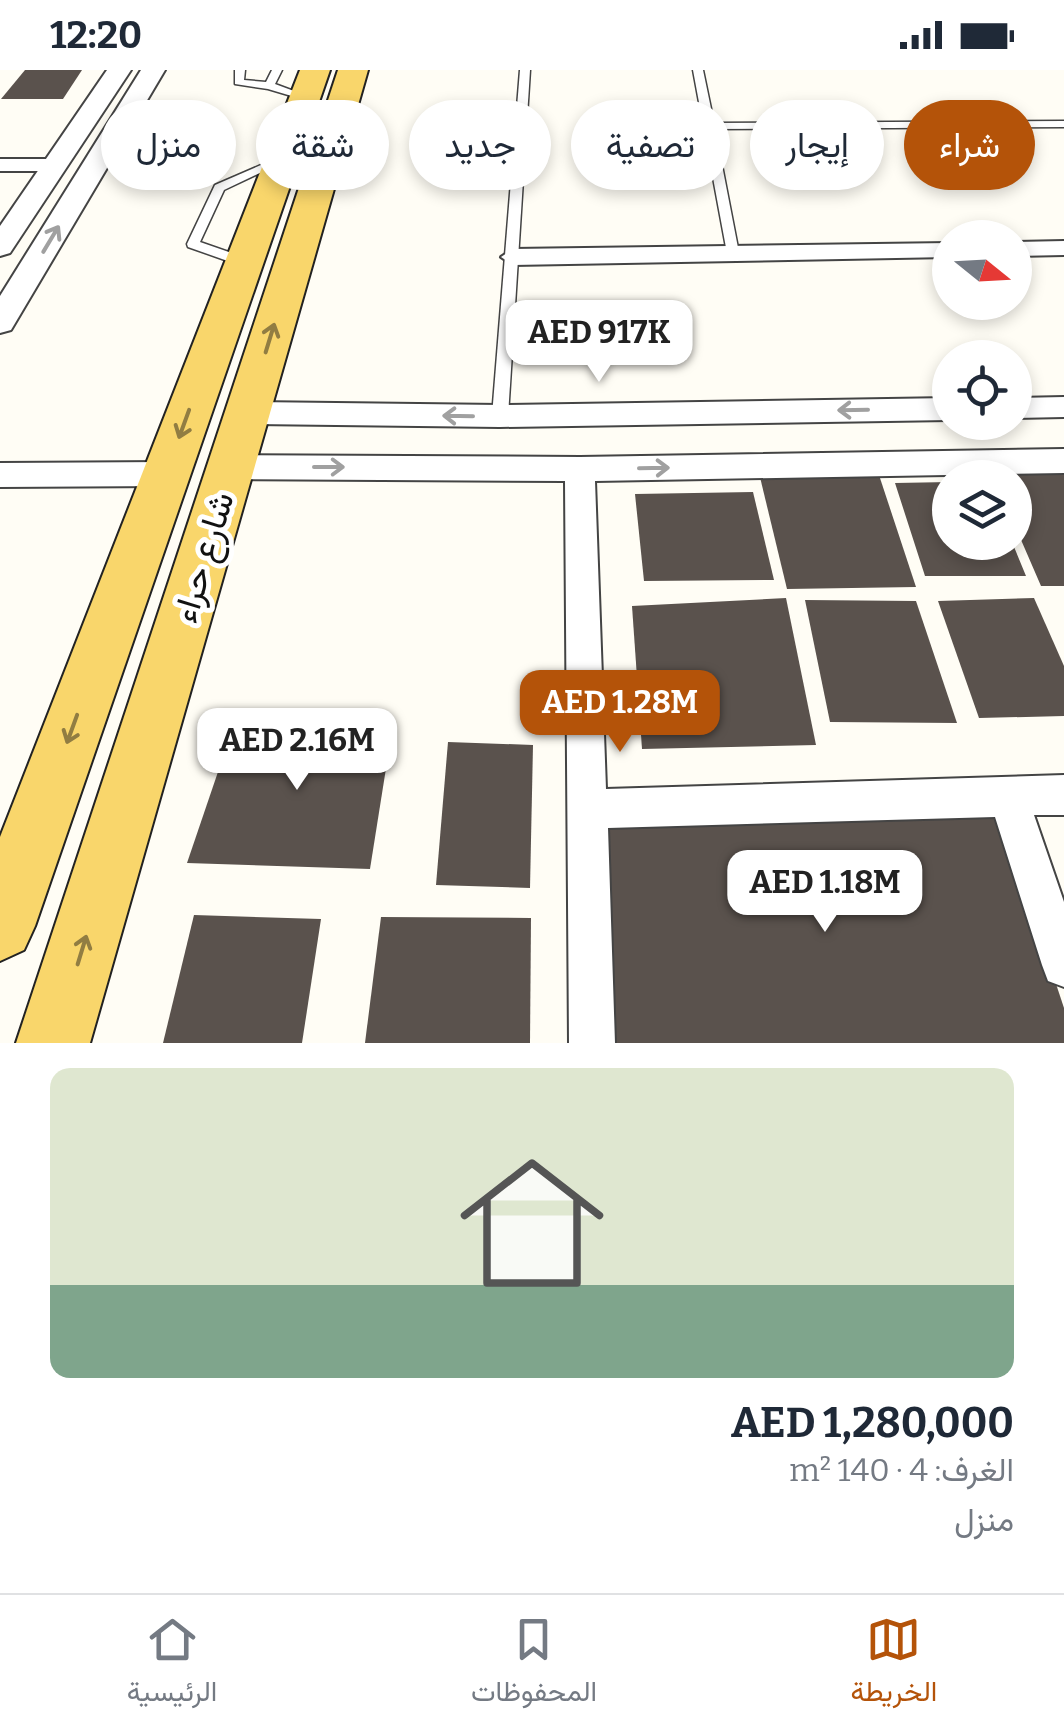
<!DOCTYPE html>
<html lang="ar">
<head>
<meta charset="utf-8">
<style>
  :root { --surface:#fff; --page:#f2f2f3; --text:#1f2937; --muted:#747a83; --line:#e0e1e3; --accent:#b45309 }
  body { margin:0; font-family:Bitter,Vazirmatn,serif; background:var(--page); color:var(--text); direction:rtl; height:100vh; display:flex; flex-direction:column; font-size:38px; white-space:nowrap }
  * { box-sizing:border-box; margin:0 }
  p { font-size:32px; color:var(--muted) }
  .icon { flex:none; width:55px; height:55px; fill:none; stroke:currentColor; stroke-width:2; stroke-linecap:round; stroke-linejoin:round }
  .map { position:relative; height:973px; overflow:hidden; direction:ltr }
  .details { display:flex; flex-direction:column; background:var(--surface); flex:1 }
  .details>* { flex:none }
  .hud { position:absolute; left:30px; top:30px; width:1005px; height:90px; direction:rtl; display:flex; gap:20px }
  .needle { width:65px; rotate:108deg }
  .controls { position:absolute; left:932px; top:150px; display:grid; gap:20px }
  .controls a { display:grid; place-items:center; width:100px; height:100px; border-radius:50%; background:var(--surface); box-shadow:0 5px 15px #0003; font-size:50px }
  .price { position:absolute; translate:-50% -85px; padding:0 22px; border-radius:20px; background:#fff; color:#222; font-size:32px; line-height:65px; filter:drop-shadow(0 2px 5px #0008) }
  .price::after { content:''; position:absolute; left:50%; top:60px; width:30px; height:22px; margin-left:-15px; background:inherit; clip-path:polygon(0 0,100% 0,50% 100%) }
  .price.current { background:var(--accent); color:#fff }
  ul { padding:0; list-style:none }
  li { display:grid; align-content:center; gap:20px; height:530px; padding:0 50px }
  li span { display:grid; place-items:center; height:310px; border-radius:20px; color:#555 }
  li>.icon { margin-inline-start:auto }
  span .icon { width:180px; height:180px; fill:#fffc; stroke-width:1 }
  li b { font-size:42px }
  .tag { padding:0 35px; border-radius:45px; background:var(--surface); box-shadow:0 5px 15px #0003; font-size:35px; line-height:90px }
  .tag.current { background:var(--accent); color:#fff }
  .status { display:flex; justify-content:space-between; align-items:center; height:70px; padding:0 50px; background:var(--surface); direction:ltr }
  .status svg { height:28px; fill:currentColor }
  .tab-bar { display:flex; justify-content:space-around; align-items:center; height:140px; border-top:2px solid var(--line); background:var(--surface); font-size:28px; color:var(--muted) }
  .tab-bar a { display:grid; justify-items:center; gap:5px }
  .tab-bar .current { color:var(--accent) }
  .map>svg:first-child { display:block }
  .building { fill:#5a524d }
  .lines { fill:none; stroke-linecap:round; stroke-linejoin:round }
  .service-casing { stroke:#444; stroke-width:3 }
  .minor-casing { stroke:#444; stroke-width:4 }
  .tertiary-casing { stroke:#444; stroke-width:4 }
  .primary-casing { stroke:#222; stroke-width:4 }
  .service { fill:#fff; fill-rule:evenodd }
  .minor { fill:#fff; fill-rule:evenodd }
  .tertiary { fill:#fff; fill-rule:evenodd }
  .primary { fill:#f9d66b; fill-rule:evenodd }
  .oneway { stroke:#a0a0a0 }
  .oneway2 { stroke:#917d42 }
  .labels { text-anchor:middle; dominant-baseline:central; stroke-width:10; stroke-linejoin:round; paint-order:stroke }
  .street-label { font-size:35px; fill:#111; stroke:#fff }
</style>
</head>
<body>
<div class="status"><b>12:20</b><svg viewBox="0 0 49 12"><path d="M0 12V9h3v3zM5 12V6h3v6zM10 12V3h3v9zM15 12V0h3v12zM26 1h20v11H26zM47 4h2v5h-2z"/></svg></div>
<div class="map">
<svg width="1064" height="973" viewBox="0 0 1064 973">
  <rect width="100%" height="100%" fill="#fffdf5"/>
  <g class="building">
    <polygon points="25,0 82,0 63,29 1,29"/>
    <polygon points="1064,394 1064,516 1041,516 1015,456 1015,408 994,408 989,395"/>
    <polygon points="877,399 916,517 787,519 759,403"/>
    <polygon points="950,412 950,472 1012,472 1026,506 925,506 895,413"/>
    <polygon points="753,422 774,510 644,511 635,424"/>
    <polygon points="786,528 816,675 642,679 632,536"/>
    <polygon points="1034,528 1064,596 1064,646 979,648 938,531"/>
    <polygon points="805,530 916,531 957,653 830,652"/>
    <polygon points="238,643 394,648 370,799 187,793"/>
    <polygon points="448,672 533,675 530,818 436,815"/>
    <polygon points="1000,745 1064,938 1064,973 612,973 603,758"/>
    <polygon points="194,845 321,849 302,973 163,973"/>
    <polygon points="381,847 531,848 530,973 365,973"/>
  </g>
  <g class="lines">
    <defs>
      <g id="service">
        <polygon points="235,0 245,0 244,10 266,12 272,0 282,0 275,14 310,27 305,30 268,19 235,14"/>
        <polygon points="520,0 530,0 508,346 500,352 492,346"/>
        <polygon points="693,0 703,0 714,53 1064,51 1064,57 715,59 739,183 733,187 727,183"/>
        <polygon points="277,88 287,90 224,120 200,172 249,189 249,195 239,195 188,177 187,174 215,115"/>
      </g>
      <g id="minor">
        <polygon points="0,89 54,89 65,95 54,101 0,101"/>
        <polygon points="1064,171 1064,185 1015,186 1015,172"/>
        <polygon points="950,173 950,187 513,195 501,187 513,179"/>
        <polygon points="1064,327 1064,347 1015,348 1015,328"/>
        <polygon points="950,328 950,350 500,357 248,354 238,350 234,343 238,336 248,332 500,335"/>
        <polygon points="1064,379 1064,403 595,411 606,719 1064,705 1064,745 1034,745 1064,832 1064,917 1048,911 1042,895 995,747 608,758 615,973 569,973 565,411 231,409 220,405 216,397 220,389 231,385 580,387"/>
        <polygon points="166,392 177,396 181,404 177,412 166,416 0,417 0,393"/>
      </g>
      <g id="tertiary">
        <polygon points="107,0 131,0 10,183 0,186 0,156"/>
        <polygon points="141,0 165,0 11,260 0,263 0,226"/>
      </g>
      <g id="primary">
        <polygon points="300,0 330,0 35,856 24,880 0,891 0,767"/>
        <polygon points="338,0 368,0 90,973 16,973"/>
      </g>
    </defs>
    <use href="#service" class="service-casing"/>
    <use href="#minor" class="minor-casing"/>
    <use href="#tertiary" class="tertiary-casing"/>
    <use href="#primary" class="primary-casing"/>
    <use href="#service" class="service"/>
    <use href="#minor" class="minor"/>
    <use href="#tertiary" class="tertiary"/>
    <use href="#primary" class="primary"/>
  </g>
  <defs><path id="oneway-shaft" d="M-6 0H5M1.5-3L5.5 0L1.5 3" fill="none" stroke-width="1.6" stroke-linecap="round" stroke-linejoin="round" transform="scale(2.5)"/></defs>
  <g class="oneway">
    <use href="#oneway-shaft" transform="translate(51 169) rotate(-59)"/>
    <use href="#oneway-shaft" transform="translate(853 340) rotate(179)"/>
    <use href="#oneway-shaft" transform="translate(458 346) rotate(-179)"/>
    <use href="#oneway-shaft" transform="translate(329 397)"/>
    <use href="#oneway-shaft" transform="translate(654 398) rotate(-1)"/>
  </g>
  <g class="oneway2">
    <use href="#oneway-shaft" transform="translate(270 268) rotate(-73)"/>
    <use href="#oneway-shaft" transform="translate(184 354) rotate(110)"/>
    <use href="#oneway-shaft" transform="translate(72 659) rotate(110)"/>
    <use href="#oneway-shaft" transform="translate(82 880) rotate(-73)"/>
  </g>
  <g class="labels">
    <g class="street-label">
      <text transform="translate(203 487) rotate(-73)">شارع حراء</text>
    </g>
  </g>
</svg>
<div class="controls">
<a><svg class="needle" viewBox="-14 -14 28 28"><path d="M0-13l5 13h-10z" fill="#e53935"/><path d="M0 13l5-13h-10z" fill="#747a83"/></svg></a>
<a><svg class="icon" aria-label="locate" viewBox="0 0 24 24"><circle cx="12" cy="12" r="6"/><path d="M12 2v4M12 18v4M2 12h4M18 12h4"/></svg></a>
<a><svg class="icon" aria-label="layers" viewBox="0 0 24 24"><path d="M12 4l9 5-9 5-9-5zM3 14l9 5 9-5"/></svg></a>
</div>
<b class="price" style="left:599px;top:315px">AED 917K</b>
<b class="price current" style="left:620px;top:685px">AED 1.28M</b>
<b class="price" style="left:297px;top:723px">AED 2.16M</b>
<b class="price" style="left:825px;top:865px">AED 1.18M</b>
<div class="hud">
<a class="tag current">شراء</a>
<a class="tag">إيجار</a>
<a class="tag">تصفية</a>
<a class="tag">جديد</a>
<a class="tag">شقة</a>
<a class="tag">منزل</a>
</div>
</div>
<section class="details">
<ul>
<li><span style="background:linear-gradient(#dfe7d0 70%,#7fa58c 0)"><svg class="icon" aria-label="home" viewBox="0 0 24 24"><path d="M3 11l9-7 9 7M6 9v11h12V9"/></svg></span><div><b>AED 1,280,000</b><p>الغرف: 4 · 140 m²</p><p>منزل</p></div></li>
</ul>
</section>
<nav class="tab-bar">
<a class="current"><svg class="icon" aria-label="map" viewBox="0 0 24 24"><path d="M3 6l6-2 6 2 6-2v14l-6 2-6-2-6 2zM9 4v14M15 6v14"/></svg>الخريطة</a>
<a><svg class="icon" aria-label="saved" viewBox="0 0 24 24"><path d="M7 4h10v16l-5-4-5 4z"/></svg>المحفوظات</a>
<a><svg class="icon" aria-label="home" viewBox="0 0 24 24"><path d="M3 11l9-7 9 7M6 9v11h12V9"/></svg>الرئيسية</a>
</nav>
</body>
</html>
